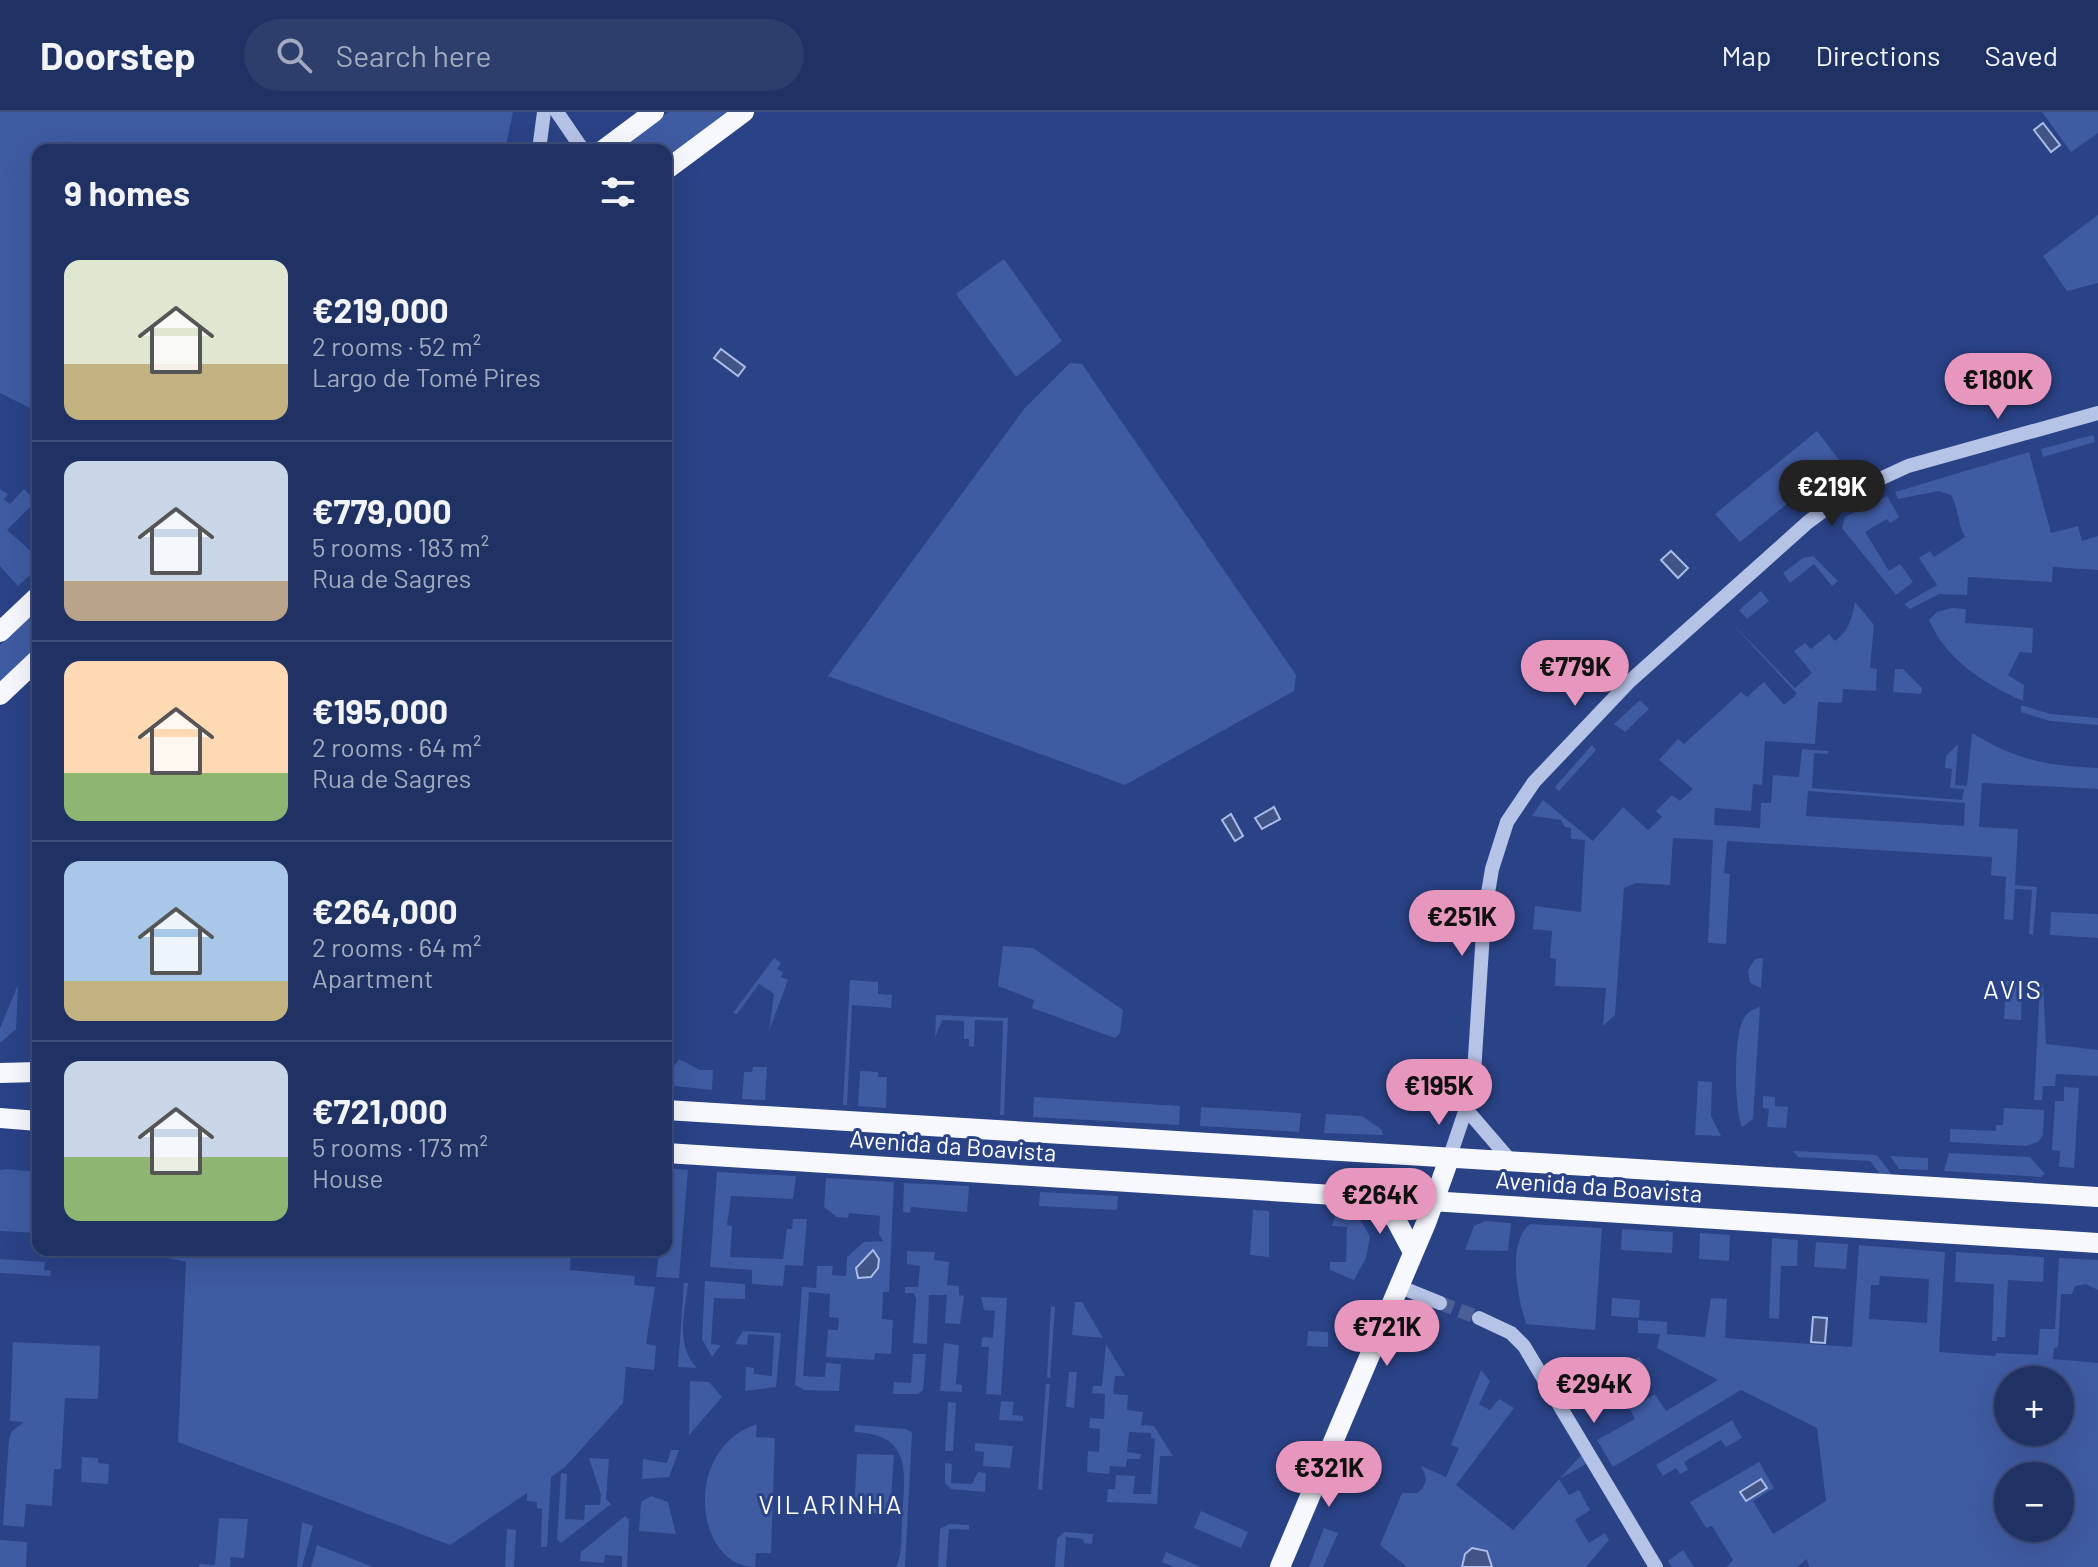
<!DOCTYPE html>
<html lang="en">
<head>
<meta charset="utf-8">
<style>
  :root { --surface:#203264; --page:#2d3e6d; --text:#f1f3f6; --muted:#a2aabf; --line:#3d4d78; --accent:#e797bd }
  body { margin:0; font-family:Barlow,sans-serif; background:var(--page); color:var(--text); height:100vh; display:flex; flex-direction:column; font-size:30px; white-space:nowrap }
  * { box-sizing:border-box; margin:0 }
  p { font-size:26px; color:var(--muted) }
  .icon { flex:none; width:44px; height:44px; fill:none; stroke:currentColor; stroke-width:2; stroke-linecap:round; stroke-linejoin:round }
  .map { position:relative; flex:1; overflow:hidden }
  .drawer { position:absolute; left:32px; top:32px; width:640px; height:1112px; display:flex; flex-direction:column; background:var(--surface); border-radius:16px; box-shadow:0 8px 32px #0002,0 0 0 2px var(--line) }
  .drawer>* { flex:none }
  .tools { position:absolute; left:1994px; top:1254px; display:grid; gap:16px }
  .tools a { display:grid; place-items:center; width:80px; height:80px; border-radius:50%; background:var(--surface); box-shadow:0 8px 32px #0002,0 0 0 2px var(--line); font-size:40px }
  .price { position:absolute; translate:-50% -68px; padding:0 18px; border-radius:28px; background:var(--accent); color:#111; font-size:26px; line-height:52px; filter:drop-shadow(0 2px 4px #0008) }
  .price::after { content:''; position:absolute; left:50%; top:48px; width:24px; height:18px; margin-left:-12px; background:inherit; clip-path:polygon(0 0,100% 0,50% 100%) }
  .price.selected { background:#222; color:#fff }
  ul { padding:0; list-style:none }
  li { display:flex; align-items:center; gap:24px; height:200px; padding:0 32px }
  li+li { border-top:2px solid var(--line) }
  li span { display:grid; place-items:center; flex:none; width:224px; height:160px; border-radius:16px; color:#555 }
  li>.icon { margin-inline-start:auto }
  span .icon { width:96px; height:96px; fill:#fffc; stroke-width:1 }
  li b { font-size:34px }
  h2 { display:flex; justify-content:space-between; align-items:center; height:96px; padding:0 32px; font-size:34px }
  header { display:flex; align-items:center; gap:48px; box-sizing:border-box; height:112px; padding:0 40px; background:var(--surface); border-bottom:2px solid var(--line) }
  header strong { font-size:38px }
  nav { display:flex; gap:44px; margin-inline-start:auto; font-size:28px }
  .search { width:560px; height:72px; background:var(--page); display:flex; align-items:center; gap:20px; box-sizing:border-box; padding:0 28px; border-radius:44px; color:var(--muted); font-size:30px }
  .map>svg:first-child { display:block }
  .green { fill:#3f5ba2; fill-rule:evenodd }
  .water { fill:#425485; stroke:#aabce8; stroke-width:2 }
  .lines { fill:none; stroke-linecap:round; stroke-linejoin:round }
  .minor-tunnel { stroke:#4a5e98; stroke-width:14; stroke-dasharray:14 7; stroke-linecap:butt }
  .minor { stroke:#b5c3e7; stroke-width:14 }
  .major { stroke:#f7f8fe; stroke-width:20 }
  .labels { text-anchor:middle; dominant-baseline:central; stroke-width:6; stroke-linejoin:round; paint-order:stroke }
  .street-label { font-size:24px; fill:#fff; stroke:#2a4286 }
  .neighbourhood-label { font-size:26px; letter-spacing:2px; fill:#fff; stroke:#2a4286 }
</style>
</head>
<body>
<header>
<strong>Doorstep</strong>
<div class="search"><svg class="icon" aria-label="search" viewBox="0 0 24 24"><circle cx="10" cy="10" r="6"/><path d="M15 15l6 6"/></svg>Search here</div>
<nav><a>Map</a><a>Directions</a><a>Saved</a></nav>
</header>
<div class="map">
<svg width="2098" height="1455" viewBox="0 0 2098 1455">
  <rect width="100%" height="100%" fill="#2a4286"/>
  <g class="green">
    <polygon points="0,0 513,0 505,38 38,38 38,300 0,281"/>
    <polygon points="669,0 729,0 666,47 666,38 617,38"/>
    <polygon points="2042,0 2098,0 2098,21 2071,40"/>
    <polygon points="2098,103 2098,171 2067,179 2043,144"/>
    <polygon points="1004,147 1062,229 1016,265 956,182"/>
    <polygon points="1070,251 1082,252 1296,563 1294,579 1125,673 828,564 1024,297"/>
    <polygon points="1817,319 1840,349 1740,430 1715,402"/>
    <polygon points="2093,323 2095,330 2043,345 2041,337"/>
    <path d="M2029,340L2051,421L2078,414L2082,429L2098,424V458L2053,455L2052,470L1968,465L1967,483L1939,482L1910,497L1904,492L1937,473L1919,446L1930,439L1934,445L1965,425C1957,411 1959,397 1951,383L1939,379L1898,387L1895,380Z"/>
    <polygon points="0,377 8,382 4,387 10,392 24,377 36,389 7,418 33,441 38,437 38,456 18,474 0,454"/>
    <polygon points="1887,384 1899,405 1890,411 1887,407 1865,420 1889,459 1900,452 1913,470 1896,483 1842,416 1845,405"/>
    <polygon points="1813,444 1838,469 1832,474 1814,452 1790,471 1783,461 1803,446"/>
    <polygon points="1761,479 1769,489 1747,507 1739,498"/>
    <path d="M1855,490L1874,513L1870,556L1877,557L1876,579L1843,577L1842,591L1818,590L1815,632L1765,629L1762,673L1753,672L1751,699L1715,696L1714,713L1760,716L1761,691H1771L1773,663L1799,665L1802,637L1828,639V642L1814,641L1812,676L1962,688L1964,677L1950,676L1952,657L1945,656L1946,644L1958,632L1955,673L1967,674L1972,621C2019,649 2044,653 2098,656V677L1982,671L1979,715L2018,717L2015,773L2037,775L2033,823L2029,822L2032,778L2015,777L2013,808L2004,807L2006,765L1991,763L1992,745L1727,729L1724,761L1730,762L1726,832L1708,831L1713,728L1673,726L1670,773L1636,771L1624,776L1615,903L1603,914L1606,876L1555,874L1556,847L1550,846L1552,819L1533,817L1535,794L1581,800L1585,728L1571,727V716L1565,715L1561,708L1532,704L1543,688L1593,729L1623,695L1648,718L1662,705L1656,699L1672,683L1680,689L1693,677L1659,648L1678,627L1684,632L1741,580L1747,585L1764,570L1784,593L1797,582L1728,507L1795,576L1812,561L1794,539L1805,531L1811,537L1829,522L1835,529C1849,519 1852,506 1855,490ZM1808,679L1965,691L1964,714L1806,704Z"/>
    <path d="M1952,496L1966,497L1965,511L2033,516L2032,541L2020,540L2008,563L2024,573L2023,589C1985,572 1946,548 1929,508L1937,500Z"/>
    <polygon points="38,497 38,533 0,570 0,533"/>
    <polygon points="1895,557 1903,557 1922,576 1921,582 1893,580"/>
    <polygon points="1640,588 1649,597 1625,620 1614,612"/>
    <polygon points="2021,593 2050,602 2098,606 2098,613 2050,609 2021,600"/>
    <polygon points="1592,633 1596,638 1559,679 1555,675"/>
    <polygon points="2051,800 2098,802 2098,826 2050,823"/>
    <polygon points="1003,834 1033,836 1123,898 1120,921 1115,926 1032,896 1034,888 998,874"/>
    <polygon points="774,846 781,851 777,857 783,860 781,865 788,868 769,919 774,882 759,872 737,902 733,901"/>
    <polygon points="1763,846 1761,876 1750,871 1748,858 1755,847"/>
    <polygon points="850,868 878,870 878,882 892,883 891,896 852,893 847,993 843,993"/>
    <polygon points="2006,869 2022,870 2021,908 2004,907"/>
    <polygon points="2043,871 2046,932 2098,938 2098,964 2056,962 2055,974 2043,974 2042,988 2034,988 2040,874"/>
    <polygon points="18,873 16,917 0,931 0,916"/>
    <path d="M1760,895L1753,1007L1742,1015C1734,996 1733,924 1744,906C1748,900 1753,897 1760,895Z"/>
    <polygon points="936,903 1008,906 1004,1003 1000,1003 1003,909 975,908 974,935 969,934 969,927 964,927 964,909 942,908 935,926"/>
    <polygon points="679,947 700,958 713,958 712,978 666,973 666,965"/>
    <polygon points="753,955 767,955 765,988 742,987 744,960 752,960"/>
    <polygon points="860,959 878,960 878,965 887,965 886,996 858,994"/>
    <polygon points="1698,969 1712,970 1711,1004 1721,1024 1695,1023"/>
    <polygon points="2064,975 2079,976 2074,1056 2059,1055 2060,1039 2052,1038 2055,989 2064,989"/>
    <polygon points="1763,984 1775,985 1775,994 1788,995 1786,1016 1767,1015 1769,997 1763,996"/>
    <polygon points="1034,985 1180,994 1179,1013 1033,1005"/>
    <polygon points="1201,995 1301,1001 1299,1020 1200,1014"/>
    <polygon points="2004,996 2044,998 2043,1023 2038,1030 2026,1034 1950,1030 1950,1017 1996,1019 1996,1013 2003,1013"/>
    <polygon points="1326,1002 1362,1004 1382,1018 1383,1023 1324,1021"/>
    <polygon points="1793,1039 1877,1043 1892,1063 1880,1062 1870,1049 1798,1045"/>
    <polygon points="1949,1041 2030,1045 2045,1062 2041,1065 1944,1059"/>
    <polygon points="1890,1044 1928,1046 1928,1058 1899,1057"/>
    <polygon points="666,1056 688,1058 679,1166 656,1165 659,1142 643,1141 644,1138 666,1138"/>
    <polygon points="7,1057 38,1060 38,1121 0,1119 0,1058"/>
    <polygon points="717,1060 796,1064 793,1087 731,1084 727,1113 732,1114 730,1145 783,1147 787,1117 792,1117 793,1107 807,1107 803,1154 785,1153 783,1174 752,1172 752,1158 710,1155"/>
    <polygon points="826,1066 894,1070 889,1180 883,1180 882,1207 893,1208 891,1242 875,1241 874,1248 826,1245 828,1218 838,1218 839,1206 829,1205 830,1182 809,1180 803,1264 825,1265 826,1251 841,1252 839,1279 804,1278 795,1273 802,1175 816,1176 817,1154 833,1154 832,1163 846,1164 847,1145 864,1130 883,1129 879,1122 880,1104 849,1101 848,1106 837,1105 824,1095"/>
    <polygon points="904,1071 969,1074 967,1100 911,1095 910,1101 903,1100"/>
    <polygon points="1040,1080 1118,1084 1117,1098 1039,1094"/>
    <polygon points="1253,1098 1269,1099 1269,1145 1250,1143"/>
    <polygon points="1337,1098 1359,1105 1370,1125 1366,1146 1354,1168 1330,1158 1330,1150 1346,1150 1347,1115 1332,1114"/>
    <polygon points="1485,1109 1511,1111 1508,1139 1465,1138 1474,1114"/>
    <path d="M1530,1112L1602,1116L1595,1218L1526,1212C1518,1187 1506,1131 1530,1112Z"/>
    <polygon points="1622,1117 1673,1120 1672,1141 1621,1138"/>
    <polygon points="1700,1121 1730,1123 1729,1149 1699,1147"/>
    <polygon points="1772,1126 1798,1128 1797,1154 1781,1154 1779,1207 1769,1206"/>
    <polygon points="1816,1130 1848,1132 1846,1157 1814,1155"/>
    <path d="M1859,1133L1945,1140L1939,1240L1995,1244L1996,1241L2038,1243L2040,1217H2055L2059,1146L2098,1148V1178L2086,1172L2075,1174L2072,1182H2061L2058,1235L2054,1236L2053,1247L2098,1251V1455H1809L1807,1447L1797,1455H1727L1733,1448L1712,1414L1706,1416L1690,1390L1759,1350L1774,1376L1753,1389L1773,1422L1826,1389L1817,1316L1741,1278L1613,1355L1597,1328L1635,1307L1630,1297L1655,1282L1666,1299L1718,1268L1657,1236L1660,1222L1638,1221V1208L1667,1210V1222L1705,1225L1711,1186L1727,1187L1725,1226L1852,1235ZM1880,1164L1929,1167L1927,1211L1869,1207L1871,1173H1879ZM2008,1268H2060V1320H2008ZM2008,1364H2060V1416H2008Z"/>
    <polygon points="133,1138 571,1138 570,1158 635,1164 634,1173 655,1175 646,1232 656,1234 654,1258 626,1255 623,1291 565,1355 551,1365 547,1435 541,1435 542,1397 537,1396 537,1390 527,1389 527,1381 450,1433 178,1330 186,1150"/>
    <polygon points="907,1139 935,1140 934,1148 949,1150 947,1173 959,1174 959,1183 964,1184 960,1212 945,1211 947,1183 929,1183 927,1232 913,1231 916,1187 914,1181 905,1181 905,1175 918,1175 920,1154 907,1152"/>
    <polygon points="1956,1140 2044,1145 2043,1170 2008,1168 2005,1225 1997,1225 1997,1229 1992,1229 1994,1172 1955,1170"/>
    <polygon points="0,1147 45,1150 44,1158 51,1159 50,1164 0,1161"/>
    <polygon points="705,1169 745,1172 745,1187 714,1186 711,1232 721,1233 712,1245 702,1227"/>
    <path d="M684,1171H688C685,1200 675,1233 697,1256L678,1255Z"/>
    <polygon points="981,1185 1007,1186 1001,1283 986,1282 989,1235 981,1235 982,1225 993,1226 995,1199 984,1198"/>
    <polygon points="1612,1186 1640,1188 1639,1206 1611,1204"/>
    <polygon points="1075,1190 1082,1190 1103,1226 1072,1223"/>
    <polygon points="1051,1194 1055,1195 1050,1266 1047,1265"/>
    <polygon points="743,1219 781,1221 776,1275 745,1279 746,1255 754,1256 754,1262 772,1264 774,1224 748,1222 747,1233 735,1232"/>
    <polygon points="1308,1219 1328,1220 1328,1235 1307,1234"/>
    <polygon points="13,1230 100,1234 98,1287 65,1286 61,1357 54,1357 52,1394 26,1392 24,1415 3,1413 9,1327 12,1319 24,1310 10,1309"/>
    <polygon points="944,1231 959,1233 956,1272 962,1273 962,1280 940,1279"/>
    <polygon points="1106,1232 1125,1264 1115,1264 1113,1282 1128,1283 1127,1298 1143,1300 1141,1313 1154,1314 1173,1344 1160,1344 1157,1392 1107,1390 1108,1377 1115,1377 1116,1363 1135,1364 1133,1382 1151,1382 1155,1327 1151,1326 1151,1321 1129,1320 1127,1340 1141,1342 1140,1347 1127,1347 1126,1355 1110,1354 1109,1362 1087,1360 1088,1339 1099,1340 1100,1317 1089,1316 1090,1306 1104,1307 1105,1282 1092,1281 1093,1274 1102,1274"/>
    <polygon points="913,1242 926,1242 923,1278 918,1282 893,1282 894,1270 911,1271"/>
    <polygon points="1639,1245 1649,1261 1632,1271 1622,1255"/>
    <path d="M1481,1258L1490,1269L1479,1292L1490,1298L1499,1287L1514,1296L1456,1373L1513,1418L1582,1342L1586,1352L1559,1367L1569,1383L1579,1378L1590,1398L1575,1408L1589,1431L1605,1421L1609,1428L1586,1455H1407L1380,1433L1402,1381H1417C1428,1374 1427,1364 1421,1354L1446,1365L1459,1336L1451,1333Z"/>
    <polygon points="1069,1260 1077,1260 1074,1296 1066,1295"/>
    <polygon points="690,1269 709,1270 722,1285 689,1323"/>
    <polygon points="1046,1272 1050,1272 1042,1378 1038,1377"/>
    <polygon points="1001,1289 1014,1290 1012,1303 1023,1304 1023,1309 999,1308"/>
    <polygon points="948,1290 956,1291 953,1339 945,1339"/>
    <polygon points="1732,1308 1742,1326 1726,1335 1721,1328 1684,1350 1688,1358 1680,1362 1676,1356 1663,1364 1656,1353"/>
    <path d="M757,1312L756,1325L775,1326L771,1441H756L755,1455C695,1455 681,1337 757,1312Z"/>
    <path d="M855,1313L906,1317L912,1321L905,1455H896C903,1441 901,1421 902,1406C905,1361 913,1322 854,1320Z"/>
    <polygon points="975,1331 1013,1334 1010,1356 983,1354 984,1340 975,1339"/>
    <polygon points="671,1338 679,1338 669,1365 642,1367 643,1347 667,1351"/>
    <polygon points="857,1342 894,1343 890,1402 854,1400"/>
    <polygon points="82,1345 98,1346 98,1351 109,1352 108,1372 81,1370"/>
    <polygon points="589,1346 609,1347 606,1387 611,1392 561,1431 557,1427 561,1361 567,1362 565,1407 584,1408 585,1393 600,1393 601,1383"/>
    <polygon points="945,1351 952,1352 951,1371 972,1372 978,1360 986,1361 985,1380 951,1377 945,1371"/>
    <polygon points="651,1384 668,1390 676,1422 639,1419 641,1390"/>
    <polygon points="1201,1399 1248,1420 1241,1436 1194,1416"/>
    <polygon points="625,1404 629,1408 627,1455 622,1455 622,1444 605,1443 604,1451 580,1449 581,1440"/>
    <polygon points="219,1406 248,1407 244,1446 231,1445 230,1455 199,1455 199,1452 215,1453"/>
    <polygon points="302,1410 313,1414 302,1455 297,1455"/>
    <polygon points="949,1412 969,1413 969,1418 949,1417 946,1455 938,1455 940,1417"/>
    <polygon points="1324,1416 1338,1421 1323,1455 1309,1455"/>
    <polygon points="507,1417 516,1418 514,1455 505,1455"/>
    <polygon points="1064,1420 1093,1422 1092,1432 1084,1431 1083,1427 1066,1425 1064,1455 1055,1455 1057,1427"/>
    <polygon points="0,1428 27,1430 26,1455 0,1455"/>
    <polygon points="317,1433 373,1455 311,1455"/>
    <polygon points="1683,1438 1694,1455 1672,1455 1668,1449"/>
    <polygon points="1166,1440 1201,1455 1174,1455 1162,1450"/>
  </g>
  <g class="water">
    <polygon points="2043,11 2060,33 2051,40 2034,18"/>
    <polygon points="721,237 745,255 738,264 714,246"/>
    <polygon points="1671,439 1688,456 1678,466 1661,448"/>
    <polygon points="1274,695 1280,707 1262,717 1255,706"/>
    <polygon points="1231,702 1243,724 1235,729 1222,708"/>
    <polygon points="873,1138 879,1147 878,1156 871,1165 858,1166 856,1156"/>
    <polygon points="1813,1205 1827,1206 1825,1231 1811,1230"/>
    <polygon points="1761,1367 1767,1376 1746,1389 1740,1380"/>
    <polygon points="1472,1436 1487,1439 1492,1455 1462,1455 1465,1442"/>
  </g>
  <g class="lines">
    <polyline class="minor-tunnel" points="1440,1191 1479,1206"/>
    <g class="minor">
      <polyline points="557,0 583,38"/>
      <polyline points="539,38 544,0"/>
      <polyline points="1466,997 1510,1048"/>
      <polyline points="1449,1047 1473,976 1484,805 1492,757 1507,710 1534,670 1630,569 1808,410 1845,383 1908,354 2098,301"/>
      <polyline points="1398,1174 1440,1191"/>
      <polyline points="1479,1206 1511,1221 1524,1234 1656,1455"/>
    </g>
    <g class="major">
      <polyline points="603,38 654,0"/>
      <polyline points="666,58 744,0"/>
      <polyline points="0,520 38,484"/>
      <polyline points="0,583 38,547"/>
      <polyline points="0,961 38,960"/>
      <polyline points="666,998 2098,1085"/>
      <polyline points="0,1006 38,1009"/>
      <polyline points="666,1041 2098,1131"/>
      <polyline points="1374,1086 1396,1108 1413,1140"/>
      <polyline points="1280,1455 1426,1111 1449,1047"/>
    </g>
  </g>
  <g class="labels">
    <g class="street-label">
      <text transform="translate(953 1033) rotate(4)">Avenida da Boavista</text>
      <text transform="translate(1599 1074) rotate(4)">Avenida da Boavista</text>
    </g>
    <g class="neighbourhood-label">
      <text x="2013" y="876">AVIS</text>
      <text x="831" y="1391">VILARINHA</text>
    </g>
  </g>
</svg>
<div class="tools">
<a>+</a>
<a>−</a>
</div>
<b class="price" style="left:1998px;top:309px">€180K</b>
<b class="price selected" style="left:1832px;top:416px">€219K</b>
<b class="price" style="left:1575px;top:596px">€779K</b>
<b class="price" style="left:1462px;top:846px">€251K</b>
<b class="price" style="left:1439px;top:1015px">€195K</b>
<b class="price" style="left:1380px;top:1124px">€264K</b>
<b class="price" style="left:1387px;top:1256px">€721K</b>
<b class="price" style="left:1594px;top:1313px">€294K</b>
<b class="price" style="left:1329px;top:1397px">€321K</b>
<section class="drawer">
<h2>9 homes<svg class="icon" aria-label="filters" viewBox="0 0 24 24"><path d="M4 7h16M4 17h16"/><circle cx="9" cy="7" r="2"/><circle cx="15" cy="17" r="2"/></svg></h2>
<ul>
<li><span style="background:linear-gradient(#dfe7d0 65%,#c2b280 0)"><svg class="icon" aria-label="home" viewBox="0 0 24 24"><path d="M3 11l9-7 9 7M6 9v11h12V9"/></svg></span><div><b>€219,000</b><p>2 rooms · 52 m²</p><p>Largo de Tomé Pires</p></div></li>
<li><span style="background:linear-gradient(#c9d6e8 75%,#b9a48a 0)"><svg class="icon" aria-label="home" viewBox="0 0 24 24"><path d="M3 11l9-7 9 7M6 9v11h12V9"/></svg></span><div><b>€779,000</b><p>5 rooms · 183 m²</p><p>Rua de Sagres</p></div></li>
<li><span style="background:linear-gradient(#ffd9b3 70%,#8fb573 0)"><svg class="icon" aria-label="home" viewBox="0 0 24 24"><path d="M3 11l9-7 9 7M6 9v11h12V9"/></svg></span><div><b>€195,000</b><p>2 rooms · 64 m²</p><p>Rua de Sagres</p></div></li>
<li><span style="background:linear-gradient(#a9c7e8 75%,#c2b280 0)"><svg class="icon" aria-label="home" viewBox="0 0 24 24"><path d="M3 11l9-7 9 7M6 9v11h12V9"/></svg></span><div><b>€264,000</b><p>2 rooms · 64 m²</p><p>Apartment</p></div></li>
<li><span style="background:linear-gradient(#c9d6e8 60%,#8fb573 0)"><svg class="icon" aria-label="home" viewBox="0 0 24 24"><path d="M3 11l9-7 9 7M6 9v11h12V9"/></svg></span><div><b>€721,000</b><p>5 rooms · 173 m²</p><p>House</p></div></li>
</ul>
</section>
</div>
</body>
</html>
